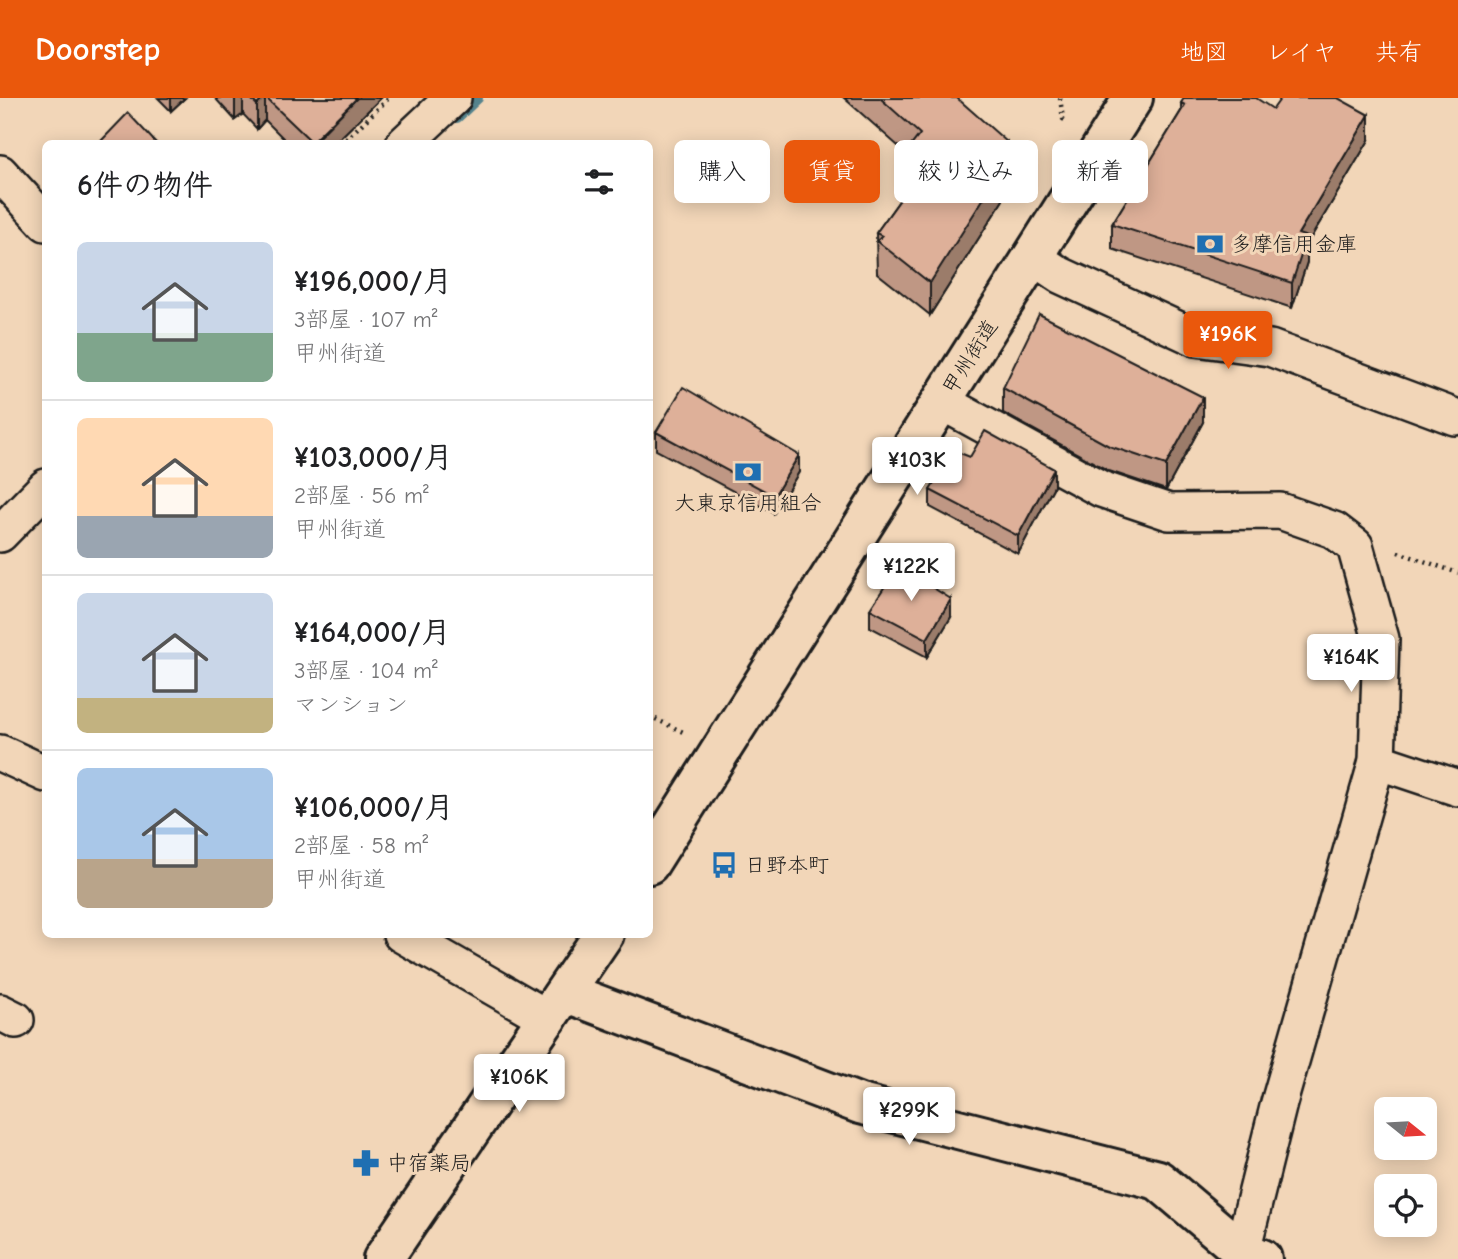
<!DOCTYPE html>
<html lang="ja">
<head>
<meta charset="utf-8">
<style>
  :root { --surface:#fff; --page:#f6f6f6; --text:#202124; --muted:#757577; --line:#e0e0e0; --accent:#ea580c }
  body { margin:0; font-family:"Comic Neue","Klee One",sans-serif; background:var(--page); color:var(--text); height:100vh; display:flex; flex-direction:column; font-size:26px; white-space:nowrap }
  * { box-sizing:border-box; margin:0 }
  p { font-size:23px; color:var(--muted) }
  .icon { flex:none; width:38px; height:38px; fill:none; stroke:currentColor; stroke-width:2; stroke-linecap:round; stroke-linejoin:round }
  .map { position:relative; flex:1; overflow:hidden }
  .sheet { position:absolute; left:42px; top:42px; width:611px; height:798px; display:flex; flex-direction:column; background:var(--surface); border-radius:10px; box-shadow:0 4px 18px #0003 }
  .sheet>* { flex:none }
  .banner { position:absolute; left:674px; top:42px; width:665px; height:63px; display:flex; gap:14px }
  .needle { width:46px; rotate:108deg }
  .tools { position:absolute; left:1374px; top:999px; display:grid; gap:14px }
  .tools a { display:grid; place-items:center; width:63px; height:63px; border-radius:10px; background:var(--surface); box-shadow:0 4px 18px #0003; font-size:35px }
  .price { position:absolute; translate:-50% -60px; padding:0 16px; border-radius:7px; background:#fff; color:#222; font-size:23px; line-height:46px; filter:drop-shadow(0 2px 4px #0008) }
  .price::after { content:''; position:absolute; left:50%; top:42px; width:21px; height:16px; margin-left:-10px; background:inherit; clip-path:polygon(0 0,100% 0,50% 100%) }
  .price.active { background:var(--accent); color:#fff }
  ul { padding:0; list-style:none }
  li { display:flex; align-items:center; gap:21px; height:175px; padding:0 35px }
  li+li { border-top:2px solid var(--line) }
  li span { display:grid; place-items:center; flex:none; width:196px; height:140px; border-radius:10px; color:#555 }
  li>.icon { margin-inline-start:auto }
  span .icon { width:84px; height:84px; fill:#fffc; stroke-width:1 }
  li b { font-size:30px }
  h2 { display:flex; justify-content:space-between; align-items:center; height:84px; padding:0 35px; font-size:30px }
  .chip { padding:0 24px; border-radius:10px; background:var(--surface); box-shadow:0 4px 18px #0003; font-size:24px; line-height:63px }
  .chip.active { background:var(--accent); color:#fff }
  header { display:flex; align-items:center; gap:42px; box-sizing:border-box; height:98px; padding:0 35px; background:var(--accent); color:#fff }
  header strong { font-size:33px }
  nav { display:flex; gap:38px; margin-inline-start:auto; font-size:24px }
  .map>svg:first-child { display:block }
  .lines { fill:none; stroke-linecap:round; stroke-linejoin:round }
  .stream { stroke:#54838d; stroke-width:12 }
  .minor-casing { stroke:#1c1c1c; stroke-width:40 }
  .tertiary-casing { stroke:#1c1c1c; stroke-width:44 }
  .secondary-casing { stroke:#1c1c1c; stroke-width:44 }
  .path { stroke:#1c1c1c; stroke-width:4.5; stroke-dasharray:2 5; stroke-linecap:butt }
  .minor { stroke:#f2d6b8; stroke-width:35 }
  .tertiary { stroke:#f2d6b8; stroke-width:38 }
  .secondary { stroke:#f2d6b8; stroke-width:38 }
  .wall { fill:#bf9784; stroke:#1c1c1c; stroke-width:2 }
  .shaded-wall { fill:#9b7b6b; stroke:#1c1c1c; stroke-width:2 }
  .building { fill:#deb099; stroke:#1c1c1c; stroke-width:2 }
  .labels { text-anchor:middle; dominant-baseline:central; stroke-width:6; stroke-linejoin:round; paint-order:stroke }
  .poi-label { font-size:21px; fill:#1c1c1c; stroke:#f2d6b8; text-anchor:start }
  .street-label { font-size:21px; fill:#1c1c1c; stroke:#f2d6b8 }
</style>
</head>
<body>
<header>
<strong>Doorstep</strong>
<nav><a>地図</a><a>レイヤ</a><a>共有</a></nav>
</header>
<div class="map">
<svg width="1458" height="1161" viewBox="0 0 1458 1161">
  <rect width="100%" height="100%" fill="#f2d6b8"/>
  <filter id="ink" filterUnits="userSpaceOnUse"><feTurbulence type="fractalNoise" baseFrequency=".0143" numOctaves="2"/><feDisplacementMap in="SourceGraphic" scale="14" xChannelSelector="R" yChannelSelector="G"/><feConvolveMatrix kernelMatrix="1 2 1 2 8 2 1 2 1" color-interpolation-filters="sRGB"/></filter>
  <g filter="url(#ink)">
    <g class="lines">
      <polyline class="stream" points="457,19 477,0"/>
      <defs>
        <g id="minor">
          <polyline points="404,46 453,0"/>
          <polyline points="0,75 46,125"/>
          <polyline points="1033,159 1060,177 1196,240 1270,250 1455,319"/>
          <polyline points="942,304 1101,391 1169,414 1280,413 1334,432 1355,448 1381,541 1377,663 1279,1005 1242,1153"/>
          <polyline points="0,436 46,389"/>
          <polyline points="0,655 46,676"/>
          <polyline points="1377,663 1458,690"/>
          <polyline points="401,836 549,921"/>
          <polyline points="0,914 16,922"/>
        </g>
        <polyline id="tertiary" points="567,895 860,1006 1158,1082 1242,1153 1262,1161"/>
        <g id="secondary">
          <polyline points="649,766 1133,0"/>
          <polyline points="383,1161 604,836"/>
        </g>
      </defs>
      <use href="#minor" class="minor-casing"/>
      <use href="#tertiary" class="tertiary-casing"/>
      <use href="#secondary" class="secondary-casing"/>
      <g class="path">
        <polyline points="1060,0 1063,21 1068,24"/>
        <polyline points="341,46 389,0"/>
        <polyline points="1398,454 1458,475"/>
        <polyline points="649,618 683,634"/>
      </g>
      <use href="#minor" class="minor"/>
      <use href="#tertiary" class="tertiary"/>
      <use href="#secondary" class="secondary"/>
    </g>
    <g class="wall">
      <polygon points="158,0 185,0 171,13"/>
      <polygon points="215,0 381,0 334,46 289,46 265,22 257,31 243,16 235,22"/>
      <polygon points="844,0 957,0 1007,76 1003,80 1003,102 930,217 877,175 876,135 903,97 900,94 900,62 906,55"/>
      <polygon points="1181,5 1369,42 1307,146 1307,164 1292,210 1112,151 1112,126 1181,13"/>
      <polygon points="1003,290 1203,324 1166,392 1109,373 1003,315"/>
      <polygon points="656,334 799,374 774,415 656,352"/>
      <polygon points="970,359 1054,388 1018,456 930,409 930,392"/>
      <polygon points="870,511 951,519 927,559 870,529"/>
    </g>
    <g class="shaded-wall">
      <polygon points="171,0 185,0 171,13"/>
      <polygon points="235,0 243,0 243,16 235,22"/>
      <polygon points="264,0 265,0 265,22 257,31 257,7"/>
      <polygon points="357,0 381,0 334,46 312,46"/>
      <polygon points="1369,17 1369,42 1307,146 1307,164 1292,210 1292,185 1298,136"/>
      <polygon points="1007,44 1007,76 1003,80 1003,102 930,217 930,185 993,60"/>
      <polygon points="1203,299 1203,324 1166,392 1166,367"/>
      <polygon points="799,357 799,374 774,415 774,398"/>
      <polygon points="1054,371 1054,388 1018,456 1018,438"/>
      <polygon points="951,501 951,519 927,559 927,541"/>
    </g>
    <g class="building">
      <polygon points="250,0 264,0 257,7"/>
      <polygon points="266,0 357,0 312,44"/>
      <polygon points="880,0 957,0 1007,44 993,60 1003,70 930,185 877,143 882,138 876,135 917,78 900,62 920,36"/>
      <polygon points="1184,0 1256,0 1273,11 1281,0 1338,0 1369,17 1298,136 1307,139 1292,185 1112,126 1185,7 1181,5"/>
      <polygon points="128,15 157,46 104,46 101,43"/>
      <polygon points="1039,216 1203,299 1166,367 1109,348 1003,290"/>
      <polygon points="683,289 799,357 774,398 656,334"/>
      <polygon points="985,333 1054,371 1018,438 930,392 955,353 970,359"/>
      <polygon points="898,468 951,501 927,541 870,511"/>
    </g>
  </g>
  <defs>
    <symbol id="bank-bare" viewBox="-9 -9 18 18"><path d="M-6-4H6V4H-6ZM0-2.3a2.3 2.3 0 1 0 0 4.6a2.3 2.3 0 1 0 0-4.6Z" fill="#1f6fb2" stroke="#f2d6b8" stroke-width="2.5" paint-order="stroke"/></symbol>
    <symbol id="bus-bare" viewBox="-9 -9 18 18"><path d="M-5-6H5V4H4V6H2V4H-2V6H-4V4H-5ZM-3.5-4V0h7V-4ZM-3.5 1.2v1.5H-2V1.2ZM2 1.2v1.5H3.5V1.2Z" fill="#1f6fb2" stroke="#f2d6b8" stroke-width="2.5" paint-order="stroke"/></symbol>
    <symbol id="pharmacy-bare" viewBox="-9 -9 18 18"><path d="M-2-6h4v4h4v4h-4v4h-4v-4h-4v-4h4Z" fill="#1f6fb2" stroke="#f2d6b8" stroke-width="2.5" paint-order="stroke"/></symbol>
  </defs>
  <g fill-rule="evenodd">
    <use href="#bank-bare" x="1191" y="127" width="38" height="38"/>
    <use href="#bank-bare" x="729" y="355" width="38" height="38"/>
    <use href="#bus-bare" x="705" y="748" width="38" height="38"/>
    <use href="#pharmacy-bare" x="347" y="1046" width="38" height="38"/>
  </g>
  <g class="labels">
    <g class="poi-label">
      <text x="1231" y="146">多摩信用金庫</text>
      <text x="748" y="405" text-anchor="middle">大東京信用組合</text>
      <text x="745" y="767">日野本町</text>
      <text x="387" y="1065">中宿薬局</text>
    </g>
    <g class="street-label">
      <text transform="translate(970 259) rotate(-58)">甲州街道</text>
    </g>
  </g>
</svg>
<div class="tools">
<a><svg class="needle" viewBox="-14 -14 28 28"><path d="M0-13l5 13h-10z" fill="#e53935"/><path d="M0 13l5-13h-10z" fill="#757577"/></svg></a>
<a><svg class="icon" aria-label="locate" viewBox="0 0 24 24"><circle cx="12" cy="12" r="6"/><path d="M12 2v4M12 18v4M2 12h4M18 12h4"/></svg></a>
</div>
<b class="price active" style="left:1228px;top:273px">¥196K</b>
<b class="price" style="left:917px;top:399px">¥103K</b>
<b class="price" style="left:911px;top:505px">¥122K</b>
<b class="price" style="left:1351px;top:596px">¥164K</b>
<b class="price" style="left:519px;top:1016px">¥106K</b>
<b class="price" style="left:909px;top:1049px">¥299K</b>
<div class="banner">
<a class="chip">購入</a>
<a class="chip active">賃貸</a>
<a class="chip">絞り込み</a>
<a class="chip">新着</a>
</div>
<section class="sheet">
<h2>6件の物件<svg class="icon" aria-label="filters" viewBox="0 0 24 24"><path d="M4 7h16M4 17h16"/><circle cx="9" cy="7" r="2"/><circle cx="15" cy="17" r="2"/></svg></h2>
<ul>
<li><span style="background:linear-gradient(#c9d6e8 65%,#7fa58c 0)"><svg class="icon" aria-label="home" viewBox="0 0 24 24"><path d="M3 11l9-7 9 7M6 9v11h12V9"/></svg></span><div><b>¥196,000/月</b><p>3部屋 · 107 m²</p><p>甲州街道</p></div></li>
<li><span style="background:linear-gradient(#ffd9b3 70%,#9aa5b1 0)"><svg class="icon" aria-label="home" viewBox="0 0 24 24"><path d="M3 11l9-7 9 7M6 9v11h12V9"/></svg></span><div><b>¥103,000/月</b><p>2部屋 · 56 m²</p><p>甲州街道</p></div></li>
<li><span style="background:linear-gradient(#c9d6e8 75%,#c2b280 0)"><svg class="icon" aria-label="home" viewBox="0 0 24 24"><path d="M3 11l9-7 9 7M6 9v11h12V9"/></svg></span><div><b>¥164,000/月</b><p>3部屋 · 104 m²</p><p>マンション</p></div></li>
<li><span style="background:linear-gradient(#a9c7e8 65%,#b9a48a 0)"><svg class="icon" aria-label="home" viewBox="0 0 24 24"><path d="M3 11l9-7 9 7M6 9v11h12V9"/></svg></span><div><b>¥106,000/月</b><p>2部屋 · 58 m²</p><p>甲州街道</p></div></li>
</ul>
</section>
</div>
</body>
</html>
